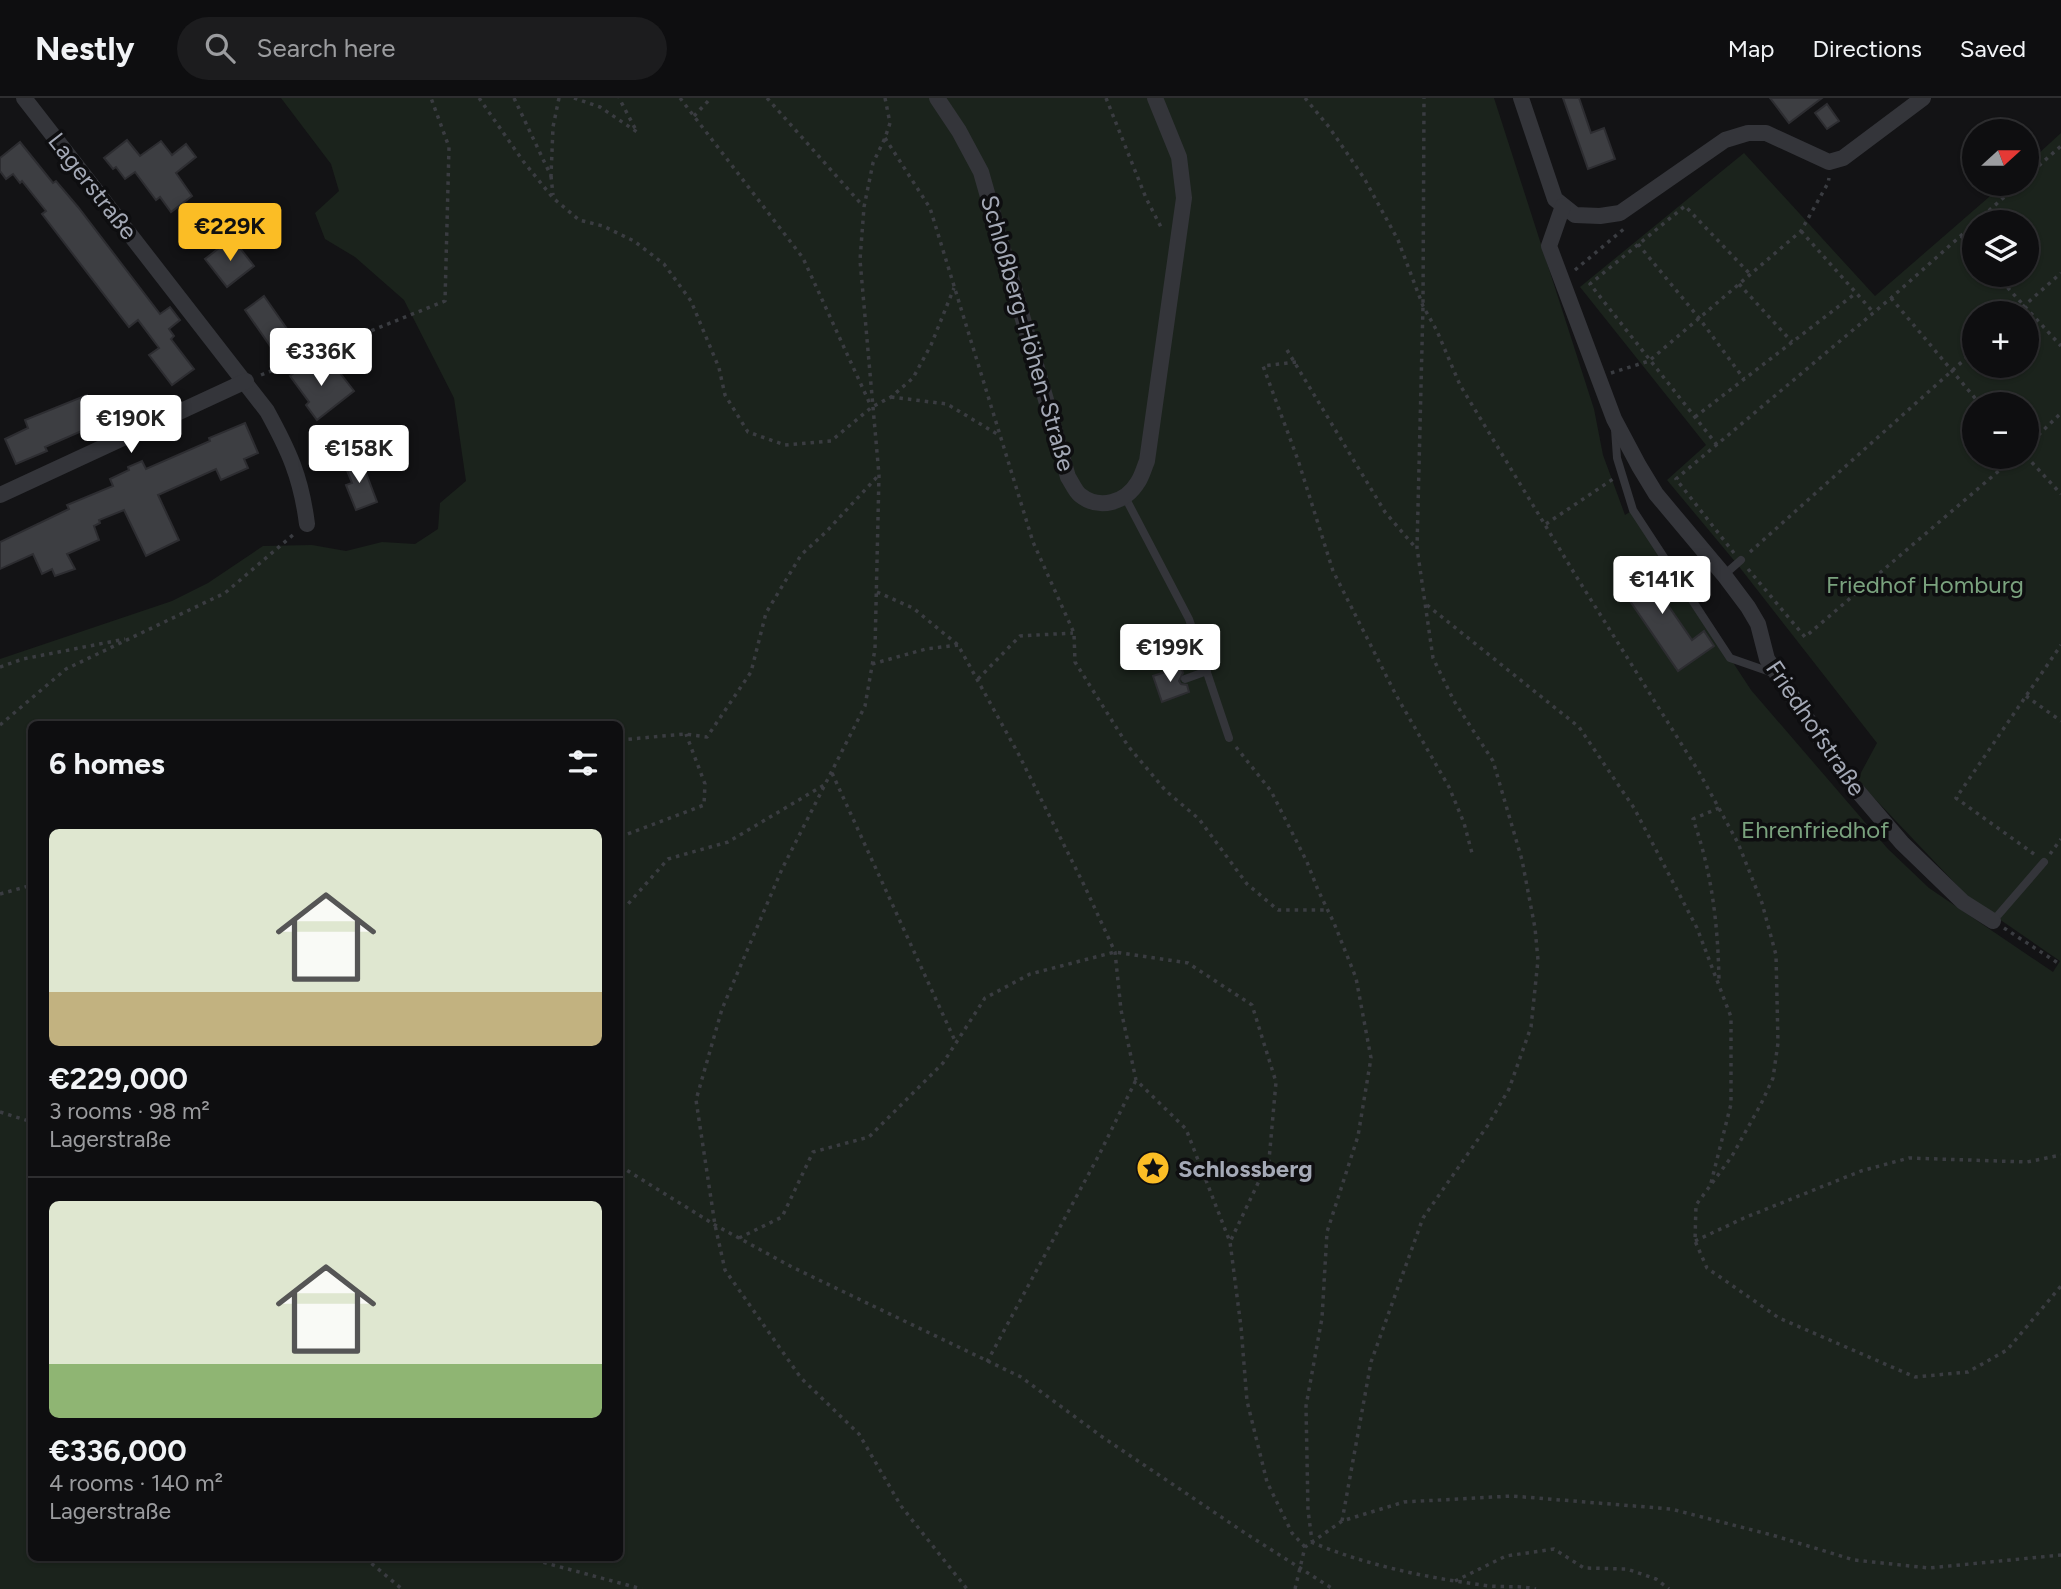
<!DOCTYPE html>
<html lang="en">
<head>
<meta charset="utf-8">
<style>
  :root { --surface:#0e0e10; --page:#1c1c1e; --text:#f1f3f6; --muted:#9b9c9f; --line:#2e2e30; --accent:#fbbd25 }
  body { margin:0; font-family:Figtree,sans-serif; background:var(--page); color:var(--text); height:100vh; display:flex; flex-direction:column; font-size:26px; white-space:nowrap }
  * { box-sizing:border-box; margin:0 }
  p { font-size:23px; color:var(--muted) }
  .icon { flex:none; width:38px; height:38px; fill:none; stroke:currentColor; stroke-width:2; stroke-linecap:round; stroke-linejoin:round }
  .map { position:relative; flex:1; overflow:hidden }
  .details { position:absolute; left:28px; top:623px; width:595px; height:840px; display:flex; flex-direction:column; background:var(--surface); border-radius:10px; box-shadow:0 2px 5px #0004,0 0 0 2px var(--line) }
  .details>* { flex:none }
  .needle { width:46px; rotate:69deg }
  .tools { position:absolute; left:1962px; top:21px; display:grid; gap:14px }
  .tools a { display:grid; place-items:center; width:77px; height:77px; border-radius:50%; background:var(--surface); box-shadow:0 2px 5px #0004,0 0 0 2px var(--line); font-size:35px }
  .price { position:absolute; translate:-50% -60px; padding:0 16px; border-radius:7px; background:#fff; color:#222; font-size:23px; line-height:46px; filter:drop-shadow(0 2px 4px #0008) }
  .price::after { content:''; position:absolute; left:50%; top:42px; width:21px; height:16px; margin-left:-10px; background:inherit; clip-path:polygon(0 0,100% 0,50% 100%) }
  .price.active { background:var(--accent); color:#111 }
  ul { padding:0; list-style:none }
  li { display:grid; align-content:center; gap:14px; height:371px; padding:0 21px }
  li+li { border-top:2px solid var(--line) }
  li span { display:grid; place-items:center; height:217px; border-radius:10px; color:#555 }
  li>.icon { margin-inline-start:auto }
  span .icon { width:126px; height:126px; fill:#fffc; stroke-width:1 }
  li b { font-size:30px }
  h2 { display:flex; justify-content:space-between; align-items:center; height:84px; padding:0 21px; font-size:30px }
  header { display:flex; align-items:center; gap:42px; box-sizing:border-box; height:98px; padding:0 35px; background:var(--surface); border-bottom:2px solid var(--line) }
  header strong { font-size:33px }
  nav { display:flex; gap:38px; margin-inline-start:auto; font-size:24px }
  .search { width:490px; height:63px; background:var(--page); display:flex; align-items:center; gap:18px; box-sizing:border-box; padding:0 24px; border-radius:38px; color:var(--muted); font-size:26px }
  .map>svg:first-child { display:block }
  .green { fill:#1b231c; fill-rule:evenodd }
  .building { fill:#3d3e42; stroke:#2d2d31; stroke-width:2 }
  .lines { fill:none; stroke-linecap:round; stroke-linejoin:round }
  .path { stroke:#3a3c41; stroke-width:3.5; stroke-dasharray:3.5 5; stroke-linecap:butt }
  .service { stroke:#34353a; stroke-width:8 }
  .minor { stroke:#34353a; stroke-width:16 }
  .labels { text-anchor:middle; dominant-baseline:central; stroke-width:7; stroke-linejoin:round; paint-order:stroke }
  .street-label { font-size:24px; fill:#a4a9b6; stroke:#0e0e10 }
  .park-label { font-size:24px; fill:#7aa27e; stroke:#0e0e10 }
  .poi-label { font-size:24px; font-weight:bold; fill:#a4a9b6; stroke:#0e0e10; text-anchor:start }
</style>
</head>
<body>
<header>
<strong>Nestly</strong>
<div class="search"><svg class="icon" aria-label="search" viewBox="0 0 24 24"><circle cx="10" cy="10" r="6"/><path d="M15 15l6 6"/></svg>Search here</div>
<nav><a>Map</a><a>Directions</a><a>Saved</a></nav>
</header>
<div class="map">
<svg width="2061" height="1491" viewBox="0 0 2061 1491">
  <rect width="100%" height="100%" fill="#131315"/>
  <path class="green" d="M281,0H1494L1594,311L1603,357L1625,417L1633,412L1751,592L1888,751L1929,790L2053,874L2060,863L1970,801L1857,682L1877,645L1737,466L1667,382L1706,347L1580,189L1744,55L1875,198L2004,86H2026L2027,66L2061,35V1491H0V561L172,503L208,485L263,448L312,447L346,453L382,444L415,446L438,431L440,405L466,383L454,300L404,202L355,159L325,141L315,115L339,93L331,66ZM1974,124H2026V177H1974ZM1974,215H2026V268H1974ZM1974,306H2026V359H1974ZM32,626H620V1460H32Z"/>
  <g class="building">
    <polygon points="1563,0 1579,0 1591,35 1604,30 1615,61 1588,71"/>
    <polygon points="1770,0 1822,0 1789,25"/>
    <polygon points="1827,6 1839,23 1827,31 1815,15"/>
    <polygon points="127,42 140,58 161,43 172,57 186,46 196,59 176,75 192,98 171,114 160,99 156,102 135,74 125,81 116,69 113,71 104,60"/>
    <polygon points="20,44 53,85 56,83 78,109 160,216 170,209 180,222 169,231 174,238 171,241 194,271 172,287 149,257 159,250 138,222 129,229 42,116 46,113 22,83 20,85 13,76 6,81 0,73 0,60"/>
    <polygon points="240,108 252,123 239,134 227,118"/>
    <polygon points="232,140 254,168 227,189 205,161"/>
    <polygon points="264,198 292,238 273,252 245,212"/>
    <polygon points="314,260 327,277 336,270 354,293 317,322 306,307 309,304 290,278"/>
    <polygon points="87,297 94,312 117,302 123,315 45,349 47,353 16,366 5,341 28,330 25,322"/>
    <polygon points="245,325 258,355 244,361 248,370 221,382 216,371 158,397 179,442 146,458 124,412 99,422 100,425 94,428 99,442 67,456 75,471 55,478 52,471 42,476 33,456 0,471 0,444 69,411 67,407 113,388 110,381 129,372 128,369 142,363 146,371 210,343 209,340"/>
    <polygon points="360,359 377,404 356,412 346,387 352,385 344,365"/>
    <polygon points="1655,459 1667,477 1654,487 1692,542 1704,533 1714,548 1678,573 1617,484"/>
    <polygon points="1181,569 1183,575 1179,583 1181,586 1187,587 1189,594 1162,604 1153,578"/>
  </g>
  <g class="lines">
    <g class="path">
      <polyline points="479,0 523,63 553,100 579,122 603,128 634,143 664,166 691,203 719,270 725,297 748,334 785,347 831,343 872,309 891,299 913,280 931,247 954,190"/>
      <polyline points="514,0 551,78 553,29 559,0"/>
      <polyline points="574,0 600,9 637,34 619,0"/>
      <polyline points="680,0 803,160 870,306"/>
      <polyline points="767,0 863,108"/>
      <polyline points="885,0 890,25 885,40 873,65 864,109 860,162 879,377 875,551 865,608 782,771 722,911 696,1002 715,1127 725,1172 801,1280 859,1336 901,1408 967,1491"/>
      <polyline points="1106,0 1146,100 1162,131"/>
      <polyline points="1305,0 1329,29 1364,80 1398,142 1423,208 1437,233 1460,287 1576,478 1699,674 1738,745 1762,805 1776,857 1778,945 1773,980 1761,1006 1732,1058 1696,1107 1695,1143 1707,1170 1779,1220 1915,1279 1968,1274 2007,1252 2061,1188"/>
      <polyline points="694,18 711,0"/>
      <polyline points="885,40 930,110 1033,444 1074,535 1075,564 1128,648 1166,693 1199,721 1247,786 1278,812 1328,812"/>
      <polyline points="551,78 553,97"/>
      <polyline points="2026,79 2061,48"/>
      <polyline points="1976,124 2019,86"/>
      <polyline points="1801,133 1874,215"/>
      <polyline points="1961,138 1974,152"/>
      <polyline points="1638,146 1699,220 1744,281"/>
      <polyline points="1575,172 1625,130"/>
      <polyline points="1996,177 2061,248"/>
      <polyline points="1739,186 1792,244"/>
      <polyline points="1891,200 1980,306"/>
      <polyline points="2016,215 2061,175"/>
      <polyline points="1287,252 1385,414 1415,449"/>
      <polyline points="1296,264 1263,268 1298,362 1333,473 1396,597 1449,689 1464,725 1473,759"/>
      <polyline points="1611,275 1649,263 1801,133 1828,85 1829,80"/>
      <polyline points="261,277 445,203 449,49 431,0"/>
      <polyline points="891,299 947,306 997,336"/>
      <polyline points="1695,319 1856,195"/>
      <polyline points="1717,347 1590,186 1685,108 1750,176"/>
      <polyline points="2026,349 2061,315"/>
      <polyline points="2026,358 2061,396"/>
      <polyline points="1546,426 1613,381"/>
      <polyline points="1750,454 1974,253"/>
      <polyline points="1734,455 1676,381 1891,200 1974,126"/>
      <polyline points="1748,471 1805,539 2015,359"/>
      <polyline points="877,494 913,510 958,547 1019,657 1085,789 1115,854 1121,912 1136,982 1186,1031 1230,1144 1241,1229 1247,1303 1267,1384 1292,1435 1305,1449"/>
      <polyline points="1427,507 1579,629 1634,710 1697,830 1731,919 1731,1006 1711,1085"/>
      <polyline points="872,566 926,551 958,547"/>
      <polyline points="0,569 23,561 125,541"/>
      <polyline points="978,581 1020,538 1073,535"/>
      <polyline points="2026,598 2061,623"/>
      <polyline points="0,627 66,571 225,495 294,436"/>
      <polyline points="620,642 685,636 707,639 751,574 766,515 801,457 826,434 877,379"/>
      <polyline points="1236,649 1271,693 1307,764 1318,792 1334,825 1356,880 1371,960 1358,1038 1327,1134 1322,1220 1306,1308 1308,1412 1312,1443"/>
      <polyline points="832,675 956,945"/>
      <path d="M1719,710L1693,721C1712,774 1718,827 1719,883"/>
      <polyline points="620,739 704,707 705,686 686,636"/>
      <polyline points="2034,756 1956,700 2061,547"/>
      <polyline points="2050,756 2061,741"/>
      <polyline points="0,796 32,787"/>
      <polyline points="620,807 628,806 668,761 728,744 824,687"/>
      <polyline points="2004,830 2061,867"/>
      <polyline points="0,1014 32,1024"/>
      <polyline points="620,1068 715,1127 792,1169 1021,1279 1101,1338 1245,1435 1333,1491"/>
      <polyline points="739,1140 782,1119 813,1054 869,1039 943,965 985,900 1030,876 1115,854 1188,865 1252,907 1276,984 1269,1062 1230,1144"/>
      <polyline points="1695,1143 1744,1120 1861,1073 1909,1060 2027,1064 2061,1057"/>
      <polyline points="987,1264 1100,1055 1136,982"/>
      <polyline points="1342,1423 1371,1264 1423,1120 1488,1027 1509,991 1531,929 1538,862 1535,830 1522,762 1493,663 1454,603 1433,560 1417,450 1423,208 1424,0"/>
      <path d="M1311,1444C1366,1467 1423,1479 1482,1487C1500,1490 1518,1487 1536,1491"/>
      <polyline points="365,1460 402,1491"/>
      <polyline points="527,1460 642,1491"/>
      <polyline points="1455,1483 1506,1458 1554,1451 1584,1470 1627,1471 1656,1481 1669,1491"/>
      <polyline points="1295,1491 1305,1449 1342,1423 1404,1404 1512,1398 1671,1411 1772,1437 1854,1462 1929,1470 2061,1457"/>
    </g>
    <g class="service">
      <polyline points="1615,331 1617,360 1633,412 1730,560 1776,576"/>
      <polyline points="1125,399 1189,521 1229,640"/>
      <polyline points="1724,477 1741,462"/>
      <polyline points="1185,581 1207,573"/>
      <polyline points="1993,823 2044,764"/>
    </g>
    <g class="minor">
      <path d="M24,0L267,313C289,353 301,379 307,426"/>
      <path d="M937,0L959,33L981,74L1068,379C1072,385 1075,393 1080,397C1100,413 1126,404 1138,384C1142,378 1144,370 1147,363L1184,100L1179,59L1155,0"/>
      <polyline points="1521,0 1555,101 1575,117 1600,118 1620,115 1725,42 1748,35 1766,35 1829,64 1843,60 1923,0"/>
      <polyline points="1563,108 1549,148 1614,321 1639,368 1656,396 1724,477 1748,509 1758,526 1767,561 1849,683 1902,745 1963,804 1993,823"/>
      <polyline points="0,397 246,283"/>
    </g>
  </g>
  <defs>
    <symbol id="sight-disc" viewBox="-11 -11 22 22"><circle r="9.5" fill="#fbbd25" stroke="#0e0e10"/><path d="M0-6L1.8-2.2L6-1.7L2.9 1.2L3.7 5.4L0 3.3L-3.7 5.4L-2.9 1.2L-6-1.7L-1.8-2.2Z" fill="#111"/></symbol>
  </defs>
  <g fill-rule="evenodd">
    <use href="#sight-disc" x="1134" y="1051" width="38" height="38"/>
  </g>
  <g class="labels">
    <g class="street-label">
      <text transform="translate(93 88) rotate(52)">Lagerstraße</text>
      <text transform="translate(1028 235) rotate(74)">Schloßberg-Höhen-Straße</text>
      <text transform="translate(1816 630) rotate(56)">Friedhofstraße</text>
    </g>
    <g class="park-label">
      <text x="1925" y="486">Friedhof Homburg</text>
      <text x="1815" y="731">Ehrenfriedhof</text>
    </g>
    <g class="poi-label">
      <text x="1178" y="1070">Schlossberg</text>
    </g>
  </g>
</svg>
<div class="tools">
<a><svg class="needle" viewBox="-14 -14 28 28"><path d="M0-13l5 13h-10z" fill="#e53935"/><path d="M0 13l5-13h-10z" fill="#9b9c9f"/></svg></a>
<a><svg class="icon" aria-label="layers" viewBox="0 0 24 24"><path d="M12 4l9 5-9 5-9-5zM3 14l9 5 9-5"/></svg></a>
<a>+</a>
<a>−</a>
</div>
<b class="price active" style="left:230px;top:165px">€229K</b>
<b class="price" style="left:321px;top:290px">€336K</b>
<b class="price" style="left:131px;top:357px">€190K</b>
<b class="price" style="left:359px;top:387px">€158K</b>
<b class="price" style="left:1662px;top:518px">€141K</b>
<b class="price" style="left:1170px;top:586px">€199K</b>
<section class="details">
<h2>6 homes<svg class="icon" aria-label="filters" viewBox="0 0 24 24"><path d="M4 7h16M4 17h16"/><circle cx="9" cy="7" r="2"/><circle cx="15" cy="17" r="2"/></svg></h2>
<ul>
<li><span style="background:linear-gradient(#dfe7d0 75%,#c2b280 0)"><svg class="icon" aria-label="home" viewBox="0 0 24 24"><path d="M3 11l9-7 9 7M6 9v11h12V9"/></svg></span><div><b>€229,000</b><p>3 rooms · 98 m²</p><p>Lagerstraße</p></div></li>
<li><span style="background:linear-gradient(#dfe7d0 75%,#8fb573 0)"><svg class="icon" aria-label="home" viewBox="0 0 24 24"><path d="M3 11l9-7 9 7M6 9v11h12V9"/></svg></span><div><b>€336,000</b><p>4 rooms · 140 m²</p><p>Lagerstraße</p></div></li>
</ul>
</section>
</div>
</body>
</html>
